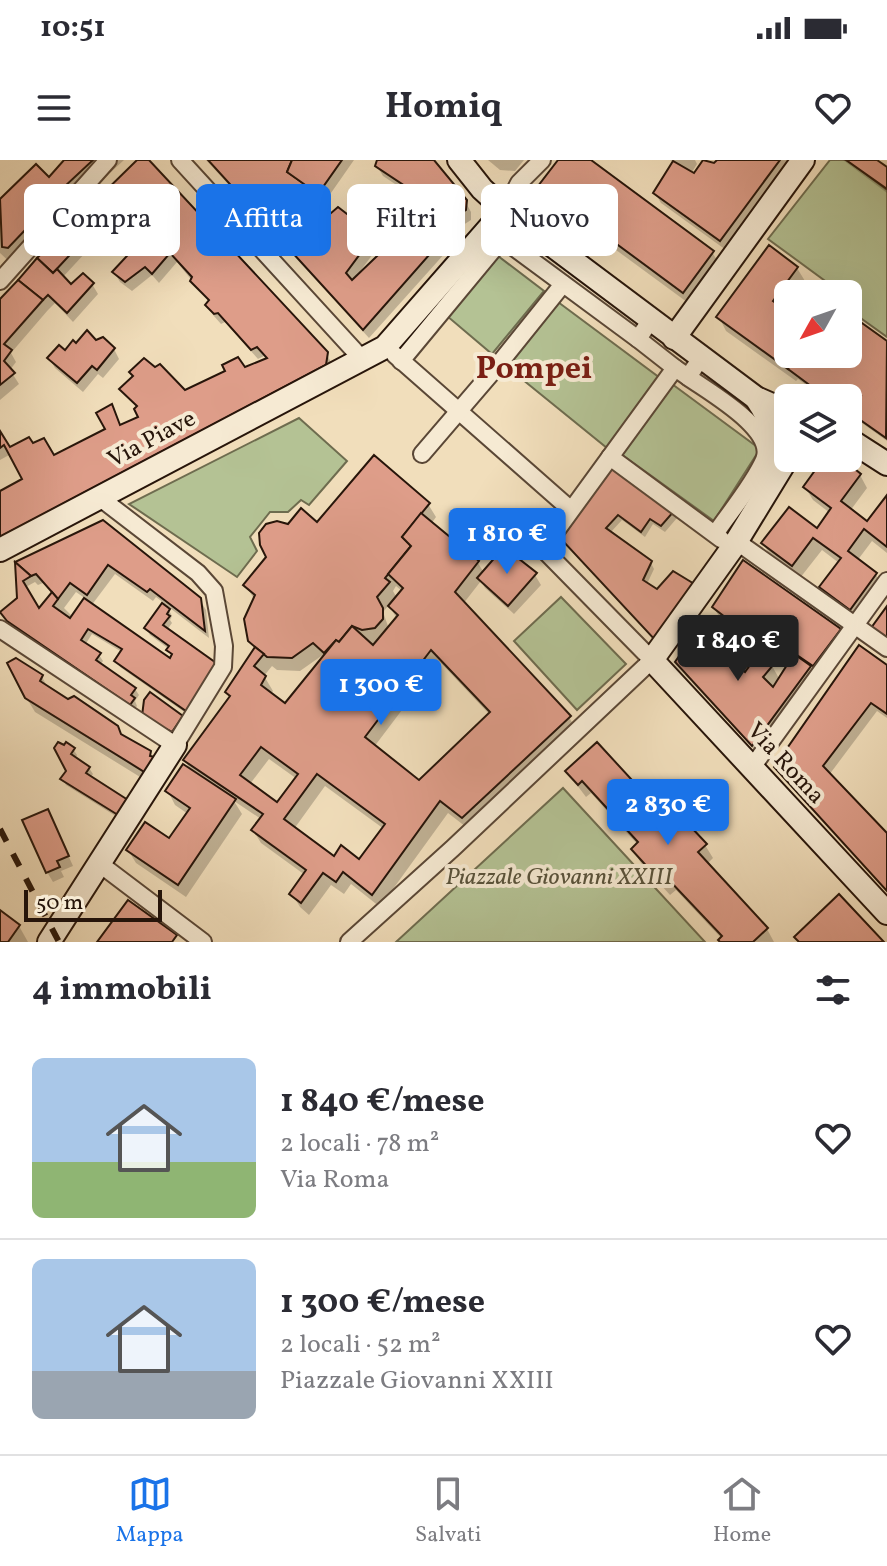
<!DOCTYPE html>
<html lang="it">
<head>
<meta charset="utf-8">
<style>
  :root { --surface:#fff; --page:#f2f2f3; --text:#2b2b33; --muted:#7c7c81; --line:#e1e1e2; --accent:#1a73e8 }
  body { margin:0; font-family:Vollkorn,serif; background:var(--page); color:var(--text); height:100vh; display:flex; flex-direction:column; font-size:30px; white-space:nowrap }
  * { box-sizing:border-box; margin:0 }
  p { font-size:26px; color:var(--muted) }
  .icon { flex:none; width:44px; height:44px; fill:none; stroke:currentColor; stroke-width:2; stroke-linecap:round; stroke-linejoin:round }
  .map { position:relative; height:782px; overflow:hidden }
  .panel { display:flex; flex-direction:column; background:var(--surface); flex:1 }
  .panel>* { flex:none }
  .hud { position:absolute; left:24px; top:24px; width:840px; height:72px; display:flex; gap:16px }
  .needle { width:52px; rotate:230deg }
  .controls { position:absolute; left:774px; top:120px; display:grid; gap:16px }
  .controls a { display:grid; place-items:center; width:88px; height:88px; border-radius:12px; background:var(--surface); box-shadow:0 8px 32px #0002; font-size:40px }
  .scale { position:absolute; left:24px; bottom:20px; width:138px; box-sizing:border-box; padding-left:8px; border:4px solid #27150a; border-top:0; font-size:22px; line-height:28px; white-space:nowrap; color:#27150a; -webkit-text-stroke:6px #f6ead3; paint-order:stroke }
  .price { position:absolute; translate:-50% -68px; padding:0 18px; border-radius:8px; background:var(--accent); color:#fff; font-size:26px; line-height:52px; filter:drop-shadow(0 2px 4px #0008) }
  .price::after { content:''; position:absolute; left:50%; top:48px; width:24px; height:18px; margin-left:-12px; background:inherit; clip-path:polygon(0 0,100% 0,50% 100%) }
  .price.selected { background:#222; color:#fff }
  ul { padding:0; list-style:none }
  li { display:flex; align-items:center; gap:24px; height:200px; padding:0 32px }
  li+li { border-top:2px solid var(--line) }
  li span { display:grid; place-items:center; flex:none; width:224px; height:160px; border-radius:12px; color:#555 }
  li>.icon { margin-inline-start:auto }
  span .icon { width:96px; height:96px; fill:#fffc; stroke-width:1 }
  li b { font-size:34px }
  h2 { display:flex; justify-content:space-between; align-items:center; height:96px; padding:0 32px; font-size:34px }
  .tag { padding:0 28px; border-radius:12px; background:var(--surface); box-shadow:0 8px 32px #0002; font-size:28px; line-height:72px }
  .tag.selected { background:var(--accent); color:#fff }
  .status { display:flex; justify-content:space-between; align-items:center; height:56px; padding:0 40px; background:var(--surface); direction:ltr }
  .status svg { height:22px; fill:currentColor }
  header { display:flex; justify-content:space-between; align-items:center; height:104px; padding:0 32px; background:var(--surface); font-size:36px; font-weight:700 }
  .tab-bar { display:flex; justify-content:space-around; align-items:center; height:112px; border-top:2px solid var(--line); background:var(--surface); font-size:22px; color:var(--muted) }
  .tab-bar a { display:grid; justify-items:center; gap:4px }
  .tab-bar .selected { color:var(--accent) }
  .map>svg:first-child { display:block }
  .green { fill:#b4c294; stroke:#6e6c4f; stroke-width:2 }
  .shadow { fill:#0003; fill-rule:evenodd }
  .building { fill:#de9d89; stroke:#27150a; stroke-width:2; fill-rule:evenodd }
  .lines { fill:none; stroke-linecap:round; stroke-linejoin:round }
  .street-casing { stroke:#5a4736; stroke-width:20 }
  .secondary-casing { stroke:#27150a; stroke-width:26 }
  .street { stroke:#f6ead3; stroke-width:16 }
  .secondary { stroke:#f6ead3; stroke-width:22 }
  .rail { stroke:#27150a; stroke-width:6; stroke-dasharray:14 14; stroke-linecap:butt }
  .labels { text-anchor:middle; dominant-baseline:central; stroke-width:8; stroke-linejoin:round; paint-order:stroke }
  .street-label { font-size:24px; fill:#27150a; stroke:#f6ead3 }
  .park-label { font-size:24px; font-style:italic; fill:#58523a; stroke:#f6ead3 }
  .district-label { font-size:32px; font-weight:bold; fill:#7a1f14; stroke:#f6ead3 }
</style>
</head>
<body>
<div class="status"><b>10:51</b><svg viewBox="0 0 49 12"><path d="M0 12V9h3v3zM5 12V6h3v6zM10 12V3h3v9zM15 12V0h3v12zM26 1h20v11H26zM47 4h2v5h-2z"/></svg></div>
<header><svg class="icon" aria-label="menu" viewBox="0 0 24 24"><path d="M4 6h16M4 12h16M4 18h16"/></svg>Homiq<svg class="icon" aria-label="heart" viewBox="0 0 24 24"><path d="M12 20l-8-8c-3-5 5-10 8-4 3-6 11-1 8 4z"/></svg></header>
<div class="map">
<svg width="887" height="782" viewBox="0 0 887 782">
  <rect width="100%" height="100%" fill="#f1debb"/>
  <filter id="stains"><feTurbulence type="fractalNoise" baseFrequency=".0025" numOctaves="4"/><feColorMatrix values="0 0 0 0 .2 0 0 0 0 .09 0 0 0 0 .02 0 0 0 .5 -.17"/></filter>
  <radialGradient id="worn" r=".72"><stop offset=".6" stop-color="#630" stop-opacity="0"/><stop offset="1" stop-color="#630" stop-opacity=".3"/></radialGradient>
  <g class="green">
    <polygon points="830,0 847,0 887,30 887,177 848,149 848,134 843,134 768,79"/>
    <polygon points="498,96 544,131 492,194 447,156"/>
    <polygon points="558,142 660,218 607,288 507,207"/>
    <polygon points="672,224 760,289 714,361 621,294"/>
    <polygon points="299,258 347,301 309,345 301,340 288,352 270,352 250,377 257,391 237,417 129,344"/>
    <polygon points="561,437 626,504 577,550 514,481"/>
    <polygon points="563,628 705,782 396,782"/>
  </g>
  <g class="shadow">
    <polygon points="66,0 124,0 59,60 62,66 19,107 14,106 0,93 0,42 49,20"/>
    <polygon points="140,0 147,0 326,193 332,204 0,384 0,334 25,320 11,294 0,300 0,275 10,289 33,286 54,297 140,258 137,248 122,229 185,232 268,200 264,196 258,199 225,162 221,164 213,155 207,145 209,142 177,102 159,123 152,115 132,131 120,122 114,112 152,71 135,54 119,69 112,64 62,118 71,127 92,124 98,134 73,162 55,143 48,150 11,193 16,202 10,210 19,224 0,240 0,141"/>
    <polygon points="206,0 354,0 324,43 312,34 305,42 313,54 309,59 313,64 330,57 373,76 379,86 358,114 359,116 398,79 392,68 419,40 383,16 377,6 380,0 431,0 465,41 471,52 471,60 460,67 463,73 369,178"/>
    <polygon points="488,0 524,0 515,11 500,10"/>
    <polygon points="560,0 588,0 712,92 720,105 691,145 548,40 541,26"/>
    <polygon points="670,0 695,0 697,4 689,17 714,6 719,0 792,0 726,90 661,43 655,33 675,3"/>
    <polygon points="843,0 875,0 887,10 887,33"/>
    <polygon points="797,108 805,121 795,134 788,134 788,144 783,151 788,155 788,194 848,194 848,155 887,184 887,281 855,258 852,252 861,239 856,235 848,247 848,238 824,238 798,219 796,221 726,171 719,157"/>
    <polygon points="823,128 831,134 818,134"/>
    <polygon points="96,182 114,189 119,199 103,218 98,214 83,232 55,208 49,198 76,186"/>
    <polygon points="827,298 837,298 860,315 867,328 850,351 868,364 887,338 887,393 872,381 857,401 876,415 884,428 858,462 829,440 822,427 839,403 822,390 800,418 771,397 763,383 817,371 830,353 813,340 805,327"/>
    <polygon points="614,308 674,351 677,358 665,372 653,364 645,377 622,360 610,373 651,403 654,409 647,424 657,432 660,486 568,385"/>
    <path d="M428,344L436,357L431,364L478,403L484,413L535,415L541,425L514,454L485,428L481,421L463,444L569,557L577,571L470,670L448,653L380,747L351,724L344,734L331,725L309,755L300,747L292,734L305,715L261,683L253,670L261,659L234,641L242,654L186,737L136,703L128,690L170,681L188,654L175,645L168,631L192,613L185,601L231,538L227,532L256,489L250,480L255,440L245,425L269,397L288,366L318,364ZM396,426L403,432L397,438L393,431ZM389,445L397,459L389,469L383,452ZM327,492L285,546L270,535L273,531L264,516L272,506L277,510L300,511ZM439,501L490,555L420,622L374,587ZM269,599L297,619L277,645L250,624ZM325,626L384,669L360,702L334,699L294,669Z"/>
    <path d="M103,362L200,440L206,450L209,478L166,445L172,456L170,460L172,463L167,470L218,506L190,556L120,507L117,501L122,492L92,474L85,485L99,495L103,501L100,505L135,529L139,535L135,541L137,546L134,550L13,467L6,459L19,439L17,403ZM115,414L153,441L156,437L164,443L146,468L150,475L169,489L173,497L170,501L91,446ZM35,422L38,425L43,423L53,434L39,451L24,428ZM76,432L86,439L73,457L64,448Z"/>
    <polygon points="714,448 839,470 847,484 761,597 686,516 678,502 733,489 740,502 737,508 746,515 772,506 780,520 793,499 781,490 772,499 722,461"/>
    <polygon points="887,507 887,558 877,551 829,615 887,677 887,732 782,617 776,607"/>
    <polygon points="42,517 48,528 150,593 161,612 153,625 35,552 26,537"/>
    <polygon points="56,588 73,589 77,595 75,599 89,608 93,614 90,618 122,660 66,625 63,619 68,611"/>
    <polygon points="567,612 665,659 705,685 713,698 707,704 767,769 774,782 722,782 722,779 676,730 670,735 641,703 633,690 638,685 591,633 586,637"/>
    <polygon points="53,661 73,706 61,711 64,717 53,722 47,712"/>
    <polygon points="0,753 19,766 28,782 0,782"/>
  </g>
  <g class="building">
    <polygon points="64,0 93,0 49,41 53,46 30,71 27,68 8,88 2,87 0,39 36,4 49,17"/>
    <polygon points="137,0 149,0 328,192 326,205 0,377 0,331 22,319 4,285 0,288 0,271 10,287 29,277 33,283 44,278 54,295 105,269 96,253 112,244 120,265 138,257 134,249 137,246 119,229 133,216 129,212 144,198 155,207 160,204 185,230 225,211 222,205 238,197 245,207 267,198 257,187 251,190 218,153 214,154 205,145 209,140 190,121 192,117 170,93 152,114 145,107 125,122 112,112 152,69 128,45 113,61 106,56 53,113 37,98"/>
    <polygon points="208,0 292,0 287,12 306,25 299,34 308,43 303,50 313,61 323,47 330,54 338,47 374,75 346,113 352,120 399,75 390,68 420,36 375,6 377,0 434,0 467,40 466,50 455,57 459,61 363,170"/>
    <polygon points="292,0 342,0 318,34 287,12"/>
    <polygon points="558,0 591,0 714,91 683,133 538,26"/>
    <polygon points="703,0 714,3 717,0 780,0 720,81 653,33 673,1 694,13"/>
    <polygon points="846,0 877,0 887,7 887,29"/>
    <polygon points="769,85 798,107 773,141 788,152 788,194 798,194 788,209 716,157"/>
    <polygon points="37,98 53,113 57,109 71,124 83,113 94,123 67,153 48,135 43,140 18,120"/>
    <polygon points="18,120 43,140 4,184 12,190 4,201 15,213 0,225 0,139"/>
    <polygon points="848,153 887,181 886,278 849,252 861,236 852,230 847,238 827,238 788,209 798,194 848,194"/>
    <polygon points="87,170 96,180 103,177 115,188 97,210 92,206 77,223 47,198 59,185 65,190 73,180 76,183"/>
    <polygon points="374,295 430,343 402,377 411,386 385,418 390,422 377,437 383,448 383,459 375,468 362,470 352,466 339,482 336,480 324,493 313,483 292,498 267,497 248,481 244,459 255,435 243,425 266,397 260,385 259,373 266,364 277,361 288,364 301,348 317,362"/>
    <polygon points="824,298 841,298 861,314 841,341 867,361 887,335 887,387 864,369 848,391 877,413 850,450 819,427 841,398 813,378 792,406 761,383 789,347 817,368 831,348 803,327"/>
    <polygon points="613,306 675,350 661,366 650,359 641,372 618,355 606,368 652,401 643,420 657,429 673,411 696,425 656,481 561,379"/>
    <path d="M421,353L479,401L455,432L571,556L462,658L440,641L372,735L343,712L336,722L323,713L301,743L289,734L306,710L251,670L263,654L183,600L230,536L225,532L255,487L264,494L254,506L266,516L261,525L285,543L336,480L339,482L352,466L373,485L398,455L388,446L403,428L388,414L411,386L402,377ZM431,490L490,552L419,620L365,577ZM261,587L298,614L277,642L240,615ZM317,614L385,664L359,699L341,685L334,696L284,659Z"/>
    <polygon points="103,360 201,438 205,471 150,429 147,432 108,405 87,435 70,423 58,439 36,414 31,416 15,402"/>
    <polygon points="504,387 537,413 508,446 477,418"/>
    <polygon points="743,400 841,469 813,506 772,478 764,487 712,447"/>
    <polygon points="15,402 31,416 23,421 39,448 52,432 58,439 53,446 70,458 84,438 170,498 172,494 166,490 169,486 144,468 162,443 170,449 167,454 170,456 163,465 219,505 186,551 114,501 122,489 88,469 81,480 101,493 96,500 136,528 131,535 135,538 130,545 7,461 0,452 17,438"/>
    <polygon points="887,446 887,479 871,468"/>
    <polygon points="701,465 734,487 728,498 745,512 758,494 774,504 763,517 773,527 794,494 811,506 752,586 675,502"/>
    <polygon points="859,485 887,505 887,554 871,543 823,606 887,673 887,731 774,607"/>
    <polygon points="16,498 43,515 40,521 68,539 74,536 118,566 121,574 151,591 150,596 155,597 146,613 25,538 7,503"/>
    <polygon points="150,532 183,556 172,572 166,569 163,571 142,556 144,540"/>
    <polygon points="58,582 64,585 66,582 75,588 71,594 90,607 86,613 128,640 118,655 60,619 66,611 54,588"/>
    <polygon points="597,582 665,656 673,648 707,684 698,692 768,768 753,782 720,782 718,780 722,776 667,718 662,723 631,689 638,682 582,621 578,625 565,611"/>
    <polygon points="183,604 236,639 178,725 126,690 145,662 169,678 190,648 165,631"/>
    <polygon points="48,649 69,696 57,701 60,707 46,713 22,660"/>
    <polygon points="839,734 884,782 799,782 794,777"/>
    <polygon points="128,740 177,775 172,782 97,782"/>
    <polygon points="0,750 20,765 8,782 0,782"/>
  </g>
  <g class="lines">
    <defs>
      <g id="street">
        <polyline points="180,0 362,199"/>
        <polyline points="505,50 519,23 542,0"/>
        <polyline points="489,69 638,179 650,161"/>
        <polyline points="0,121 108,0"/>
        <polyline points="638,179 675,208"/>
        <polyline points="395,195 570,349"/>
        <polyline points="401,201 502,79"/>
        <path d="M688,217C709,232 777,270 764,300C753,325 730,352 715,374"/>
        <polyline points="422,294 494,210 563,124"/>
        <polyline points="610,297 721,379"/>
        <polyline points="736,381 887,488"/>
        <polyline points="0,469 175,585 223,507 224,486 214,431 198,413 99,337"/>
        <polyline points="753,606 887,421"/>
        <polyline points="100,704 203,782"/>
        <polyline points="349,782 453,688 652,500 543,389 675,208 688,217 701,198"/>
      </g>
      <g id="secondary">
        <polyline points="459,0 482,29 505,50"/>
        <polyline points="674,178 803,0"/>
        <path d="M756,238C773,263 780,284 775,314"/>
        <polyline points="848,279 887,304"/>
        <polyline points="788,297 733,387 652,500 887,753"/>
        <polyline points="0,390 385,187 505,50 756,238 788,252"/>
        <polyline points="49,782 175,585"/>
      </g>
    </defs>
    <use href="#street" class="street-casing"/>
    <use href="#secondary" class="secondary-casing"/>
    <use href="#street" class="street"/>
    <use href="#secondary" class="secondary"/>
    <polyline class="rail" points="0,669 59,782"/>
  </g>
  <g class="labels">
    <g class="street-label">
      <text transform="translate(152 280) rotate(-28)">Via Piave</text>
      <text transform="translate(785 604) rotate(47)">Via Roma</text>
    </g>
    <g class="park-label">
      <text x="559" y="718">Piazzale Giovanni XXIII</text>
    </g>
    <g class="district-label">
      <text x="534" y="210">Pompei</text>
    </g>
  </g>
  <rect width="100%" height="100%" filter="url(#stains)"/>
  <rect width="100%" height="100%" fill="url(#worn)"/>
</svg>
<div class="controls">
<a><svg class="needle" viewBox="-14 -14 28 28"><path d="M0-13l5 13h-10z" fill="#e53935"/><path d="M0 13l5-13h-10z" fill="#7c7c81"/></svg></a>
<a><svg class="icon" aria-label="layers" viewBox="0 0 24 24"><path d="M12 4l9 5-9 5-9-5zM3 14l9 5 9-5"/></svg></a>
</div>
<div class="scale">50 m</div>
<b class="price" style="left:507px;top:416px">1 810 €</b>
<b class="price selected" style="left:738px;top:523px">1 840 €</b>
<b class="price" style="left:381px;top:567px">1 300 €</b>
<b class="price" style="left:668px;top:687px">2 830 €</b>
<div class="hud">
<a class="tag">Compra</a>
<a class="tag selected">Affitta</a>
<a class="tag">Filtri</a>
<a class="tag">Nuovo</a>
</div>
</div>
<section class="panel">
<h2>4 immobili<svg class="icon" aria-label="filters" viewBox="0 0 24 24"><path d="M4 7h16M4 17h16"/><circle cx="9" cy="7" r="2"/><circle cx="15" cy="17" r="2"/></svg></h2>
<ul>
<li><span style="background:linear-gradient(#a9c7e8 65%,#8fb573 0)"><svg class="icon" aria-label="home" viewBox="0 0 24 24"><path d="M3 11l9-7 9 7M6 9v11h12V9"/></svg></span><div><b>1 840 €/mese</b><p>2 locali · 78 m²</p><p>Via Roma</p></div><svg class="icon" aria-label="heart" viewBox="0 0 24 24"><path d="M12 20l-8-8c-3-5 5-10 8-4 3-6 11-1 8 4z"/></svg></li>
<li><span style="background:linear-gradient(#a9c7e8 70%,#9aa5b1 0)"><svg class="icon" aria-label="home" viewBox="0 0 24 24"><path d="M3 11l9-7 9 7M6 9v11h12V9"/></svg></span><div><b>1 300 €/mese</b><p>2 locali · 52 m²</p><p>Piazzale Giovanni XXIII</p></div><svg class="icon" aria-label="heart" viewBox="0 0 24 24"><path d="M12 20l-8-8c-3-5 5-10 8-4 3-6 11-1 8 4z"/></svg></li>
</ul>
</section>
<nav class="tab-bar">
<a class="selected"><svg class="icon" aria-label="map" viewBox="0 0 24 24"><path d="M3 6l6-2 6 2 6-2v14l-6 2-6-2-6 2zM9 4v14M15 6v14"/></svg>Mappa</a>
<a><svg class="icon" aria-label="saved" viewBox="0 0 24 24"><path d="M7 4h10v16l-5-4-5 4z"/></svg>Salvati</a>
<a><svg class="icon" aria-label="home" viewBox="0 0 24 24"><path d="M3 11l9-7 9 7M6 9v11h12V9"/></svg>Home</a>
</nav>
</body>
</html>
